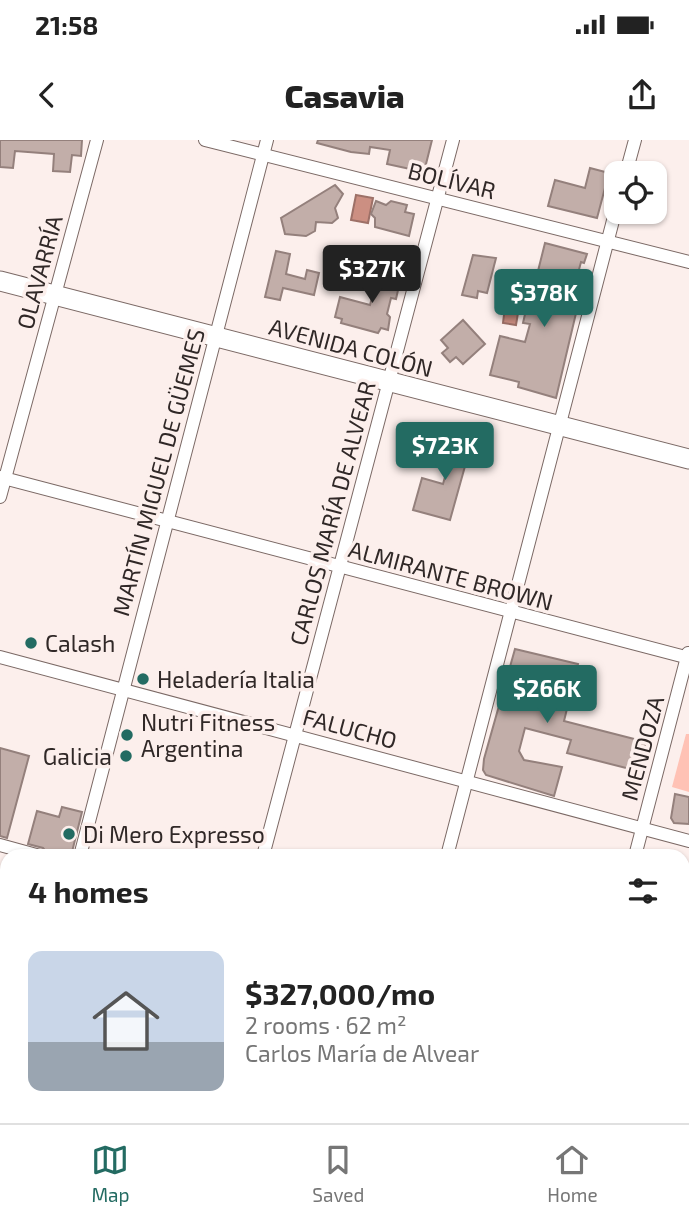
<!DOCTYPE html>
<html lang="en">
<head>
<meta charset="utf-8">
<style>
  :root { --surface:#fff; --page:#f6f6f6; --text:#222; --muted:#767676; --line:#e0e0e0; --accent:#236b62 }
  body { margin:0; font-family:"Exo 2",sans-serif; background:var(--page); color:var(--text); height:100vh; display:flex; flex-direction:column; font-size:26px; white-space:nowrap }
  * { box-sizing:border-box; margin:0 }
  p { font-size:23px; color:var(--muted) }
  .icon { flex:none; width:38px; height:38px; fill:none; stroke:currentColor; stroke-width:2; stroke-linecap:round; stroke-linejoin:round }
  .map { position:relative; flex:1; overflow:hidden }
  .drawer { position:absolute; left:0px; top:709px; width:690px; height:275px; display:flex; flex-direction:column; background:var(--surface); border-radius:21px 21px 0 0; box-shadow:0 2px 5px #0004 }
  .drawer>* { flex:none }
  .controls { position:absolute; left:604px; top:21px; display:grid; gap:14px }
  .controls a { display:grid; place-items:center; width:63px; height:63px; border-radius:14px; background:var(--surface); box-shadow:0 2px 5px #0004; font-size:35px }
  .price { position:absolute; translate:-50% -60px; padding:0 16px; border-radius:7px; background:var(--accent); color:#fff; font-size:23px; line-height:46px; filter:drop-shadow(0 2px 4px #0008) }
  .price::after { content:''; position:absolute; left:50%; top:42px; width:21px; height:16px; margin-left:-10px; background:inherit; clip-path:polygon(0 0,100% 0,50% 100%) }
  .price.on { background:#222; color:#fff }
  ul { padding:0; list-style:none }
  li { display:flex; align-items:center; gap:21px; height:175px; padding:0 28px }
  li span { display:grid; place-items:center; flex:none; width:196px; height:140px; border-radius:14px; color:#555 }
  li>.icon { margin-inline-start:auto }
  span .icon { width:84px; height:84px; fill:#fffc; stroke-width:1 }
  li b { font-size:30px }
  h2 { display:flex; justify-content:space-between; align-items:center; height:84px; padding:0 28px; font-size:30px }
  .status { display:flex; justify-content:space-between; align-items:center; height:49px; padding:0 35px; background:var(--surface); direction:ltr }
  .status svg { height:19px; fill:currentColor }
  header { display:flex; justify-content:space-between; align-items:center; height:91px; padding:0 28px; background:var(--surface); font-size:32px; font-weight:800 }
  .menu { display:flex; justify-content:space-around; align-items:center; height:98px; border-top:2px solid var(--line); background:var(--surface); font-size:19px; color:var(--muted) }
  .menu a { display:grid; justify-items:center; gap:4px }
  .menu .on { color:var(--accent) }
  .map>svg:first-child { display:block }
  .green { fill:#ffc2b5 }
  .water { fill:#cc8f82; stroke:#9d7067; stroke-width:2 }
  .building { fill:#c2aea9; stroke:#94807c; stroke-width:2 }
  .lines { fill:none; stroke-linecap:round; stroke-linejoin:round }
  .street-casing { stroke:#7b6965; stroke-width:14 }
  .primary-casing { stroke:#7b6965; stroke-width:21 }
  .street { stroke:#fff; stroke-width:12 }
  .primary { stroke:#fff; stroke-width:19 }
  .poi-dot { fill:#236b62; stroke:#fcefec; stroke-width:2.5 }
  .labels { text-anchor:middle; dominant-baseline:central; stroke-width:7; stroke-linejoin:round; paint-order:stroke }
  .street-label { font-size:23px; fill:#302827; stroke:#fcefec }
  .poi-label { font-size:23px; fill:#302827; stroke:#fcefec; text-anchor:start }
</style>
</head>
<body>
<div class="status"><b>21:58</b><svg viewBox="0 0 49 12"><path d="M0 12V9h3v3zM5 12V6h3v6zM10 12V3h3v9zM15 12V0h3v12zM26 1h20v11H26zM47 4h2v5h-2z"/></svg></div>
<header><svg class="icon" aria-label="back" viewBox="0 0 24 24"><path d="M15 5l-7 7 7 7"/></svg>Casavia<svg class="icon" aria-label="share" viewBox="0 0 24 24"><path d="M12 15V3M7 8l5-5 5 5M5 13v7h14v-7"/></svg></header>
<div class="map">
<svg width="689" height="983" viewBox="0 0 689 983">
  <rect width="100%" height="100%" fill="#fcefec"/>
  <polygon class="green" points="686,594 689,594 689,652 672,647"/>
  <g class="water">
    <polygon points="356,55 373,58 368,83 351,80"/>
    <polygon points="506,159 520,161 516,185 503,183"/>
  </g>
  <g class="building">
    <polygon points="0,0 82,0 81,16 72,15 70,32 53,31 54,14 15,11 13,28 0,27"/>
    <polygon points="318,0 432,0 424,32 387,24 390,10 370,7 369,14 351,12 317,3"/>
    <polygon points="590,28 609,33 597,78 548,66 555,40 585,48"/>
    <polygon points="335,45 343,54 335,68 338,78 332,83 316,82 315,91 306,96 285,94 281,78"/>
    <polygon points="376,61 386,65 391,61 407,65 405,72 414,74 409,96 375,87 375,78 371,74"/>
    <polygon points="545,103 587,114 584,123 581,122 569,167 577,169 556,258 518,247 519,242 490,235 500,196 525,202 530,184 523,183 529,157 554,163 559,144 536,139"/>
    <polygon points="276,111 290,114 286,134 305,139 307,130 319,133 314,155 283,148 280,160 265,157"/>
    <polygon points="473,115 496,118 487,153 478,151 477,158 462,155"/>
    <polygon points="389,127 398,130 397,136 401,137 396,159 391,158 387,174 390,177 388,190 381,188 378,193 341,183 342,179 335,177 340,157 370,165 379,131 387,133"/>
    <polygon points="463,180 485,204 463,224 456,217 450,222 442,213 448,208 441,200"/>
    <polygon points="458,290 474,294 450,380 413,370 422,338 443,344"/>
    <polygon points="515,509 578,524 564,581 646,602 638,631 567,613 571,600 525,588 519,611 524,620 562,627 554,656 486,635 483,630 484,619"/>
    <polygon points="0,608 29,616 7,698 0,696"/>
    <polygon points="675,654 689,657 689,684 674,683 671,678"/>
    <polygon points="62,667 82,672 71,716 48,714 43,708 28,704 37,671 59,677"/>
  </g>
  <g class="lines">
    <defs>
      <g id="street">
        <polyline points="205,0 689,122"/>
        <polyline points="626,33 635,0"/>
        <polyline points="0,337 689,518"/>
        <polyline points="0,357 97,0"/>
        <polyline points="0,517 689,701"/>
        <polyline points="0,705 40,716"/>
        <polyline points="80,716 267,0"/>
        <polyline points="263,716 453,0"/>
        <polyline points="447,716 616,69"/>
        <polyline points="635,716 688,513"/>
        <polyline points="682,882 689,884"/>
        <polyline points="0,887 7,888"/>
        <polyline points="346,976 371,983"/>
        <polyline points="11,983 12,976"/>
        <polyline points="193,983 195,976"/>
        <polyline points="564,983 565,976"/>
      </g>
      <polyline id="primary" points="0,141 689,319"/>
    </defs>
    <use href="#street" class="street-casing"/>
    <use href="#primary" class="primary-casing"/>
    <use href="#street" class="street"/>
    <use href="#primary" class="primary"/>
  </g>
  <g class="poi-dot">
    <circle cx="31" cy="503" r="7"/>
    <circle cx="143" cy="539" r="7"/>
    <circle cx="127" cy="595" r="7"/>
    <circle cx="126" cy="616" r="7"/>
    <circle cx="69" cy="694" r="7"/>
  </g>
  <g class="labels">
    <g class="street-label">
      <text transform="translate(452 40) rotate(14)">BOLÍVAR</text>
      <text transform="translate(39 132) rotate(-75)">OLAVARRÍA</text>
      <text transform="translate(351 207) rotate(15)">AVENIDA COLÓN</text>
      <text transform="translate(158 332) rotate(-75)">MARTÍN MIGUEL DE GÜEMES</text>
      <text transform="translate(332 373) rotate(-75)">CARLOS MARÍA DE ALVEAR</text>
      <text transform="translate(451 435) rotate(15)">ALMIRANTE BROWN</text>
      <text transform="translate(350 588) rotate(15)">FALUCHO</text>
      <text transform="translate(642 608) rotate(-75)">MENDOZA</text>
    </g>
    <g class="poi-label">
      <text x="45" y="503">Calash</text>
      <text x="157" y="539">Heladería Italia</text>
      <text x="141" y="582">Nutri Fitness<tspan x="141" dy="26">Argentina</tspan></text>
      <text x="112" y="616" text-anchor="end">Galicia</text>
      <text x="83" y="694">Di Mero Expresso</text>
    </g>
  </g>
</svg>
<div class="controls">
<a><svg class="icon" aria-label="locate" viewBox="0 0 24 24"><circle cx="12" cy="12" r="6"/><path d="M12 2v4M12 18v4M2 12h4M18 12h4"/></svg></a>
</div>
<b class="price on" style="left:372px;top:165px">$327K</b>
<b class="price" style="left:544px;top:189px">$378K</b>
<b class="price" style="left:445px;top:342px">$723K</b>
<b class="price" style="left:547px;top:585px">$266K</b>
<section class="drawer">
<h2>4 homes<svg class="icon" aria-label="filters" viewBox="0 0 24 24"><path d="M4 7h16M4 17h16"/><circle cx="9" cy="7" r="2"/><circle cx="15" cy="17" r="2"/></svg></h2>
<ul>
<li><span style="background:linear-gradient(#c9d6e8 65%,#9aa5b1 0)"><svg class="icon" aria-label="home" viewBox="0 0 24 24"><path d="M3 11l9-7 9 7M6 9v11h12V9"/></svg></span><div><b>$327,000/mo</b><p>2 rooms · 62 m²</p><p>Carlos María de Alvear</p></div></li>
</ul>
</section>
</div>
<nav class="menu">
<a class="on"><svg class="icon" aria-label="map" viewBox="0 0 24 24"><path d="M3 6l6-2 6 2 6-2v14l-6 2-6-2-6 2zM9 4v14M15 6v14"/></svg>Map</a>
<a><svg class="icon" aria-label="saved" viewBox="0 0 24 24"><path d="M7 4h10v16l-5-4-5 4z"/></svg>Saved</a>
<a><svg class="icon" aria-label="home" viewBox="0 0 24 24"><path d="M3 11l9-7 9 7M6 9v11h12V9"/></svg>Home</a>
</nav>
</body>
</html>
